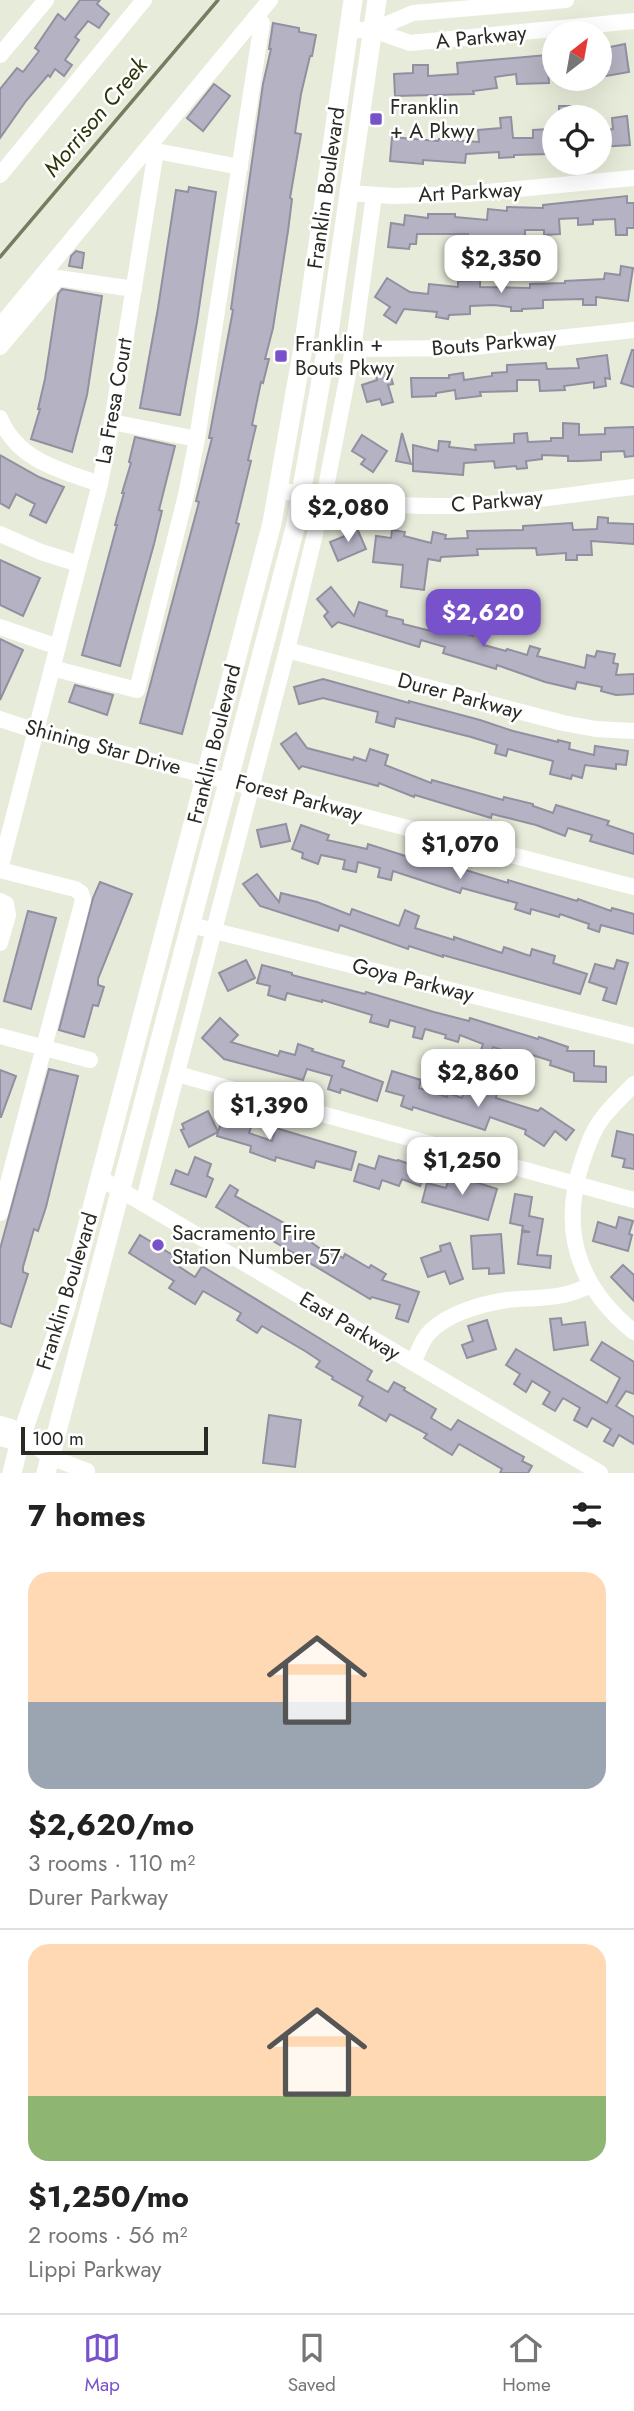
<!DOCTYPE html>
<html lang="en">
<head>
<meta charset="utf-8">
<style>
  :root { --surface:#fff; --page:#f2f2f2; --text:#222; --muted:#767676; --line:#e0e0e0; --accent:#7852cb }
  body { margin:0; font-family:Jost,sans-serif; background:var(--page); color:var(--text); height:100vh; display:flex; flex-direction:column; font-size:26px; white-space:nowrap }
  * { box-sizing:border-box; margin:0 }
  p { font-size:23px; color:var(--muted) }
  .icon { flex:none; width:38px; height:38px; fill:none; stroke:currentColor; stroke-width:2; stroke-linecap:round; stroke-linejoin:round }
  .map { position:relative; height:1473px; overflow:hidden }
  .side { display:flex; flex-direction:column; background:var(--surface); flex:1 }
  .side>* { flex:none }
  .needle { width:46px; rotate:31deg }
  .buttons { position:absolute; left:542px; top:21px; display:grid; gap:14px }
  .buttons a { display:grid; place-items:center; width:70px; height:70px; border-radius:50%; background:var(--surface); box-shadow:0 7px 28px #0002; font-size:35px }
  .scale { position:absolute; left:21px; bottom:18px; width:187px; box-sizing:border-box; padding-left:7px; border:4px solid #282a23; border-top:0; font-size:19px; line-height:24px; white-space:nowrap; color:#282a23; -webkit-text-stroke:5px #fff; paint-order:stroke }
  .price { position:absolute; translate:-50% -60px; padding:0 16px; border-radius:14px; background:#fff; color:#222; font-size:23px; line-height:46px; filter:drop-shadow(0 2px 4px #0008) }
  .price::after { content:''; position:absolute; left:50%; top:42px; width:21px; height:16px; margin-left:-10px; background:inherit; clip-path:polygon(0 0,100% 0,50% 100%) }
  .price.current { background:var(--accent); color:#fff }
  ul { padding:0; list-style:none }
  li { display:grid; align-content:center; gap:14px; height:371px; padding:0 28px }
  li+li { border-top:2px solid var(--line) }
  li span { display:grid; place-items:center; height:217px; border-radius:21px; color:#555 }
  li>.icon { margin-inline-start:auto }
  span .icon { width:126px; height:126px; fill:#fffc; stroke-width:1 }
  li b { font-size:30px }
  h2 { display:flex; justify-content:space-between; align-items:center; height:84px; padding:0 28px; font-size:30px }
  .tab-bar { display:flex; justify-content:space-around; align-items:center; height:98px; border-top:2px solid var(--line); background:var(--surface); font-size:19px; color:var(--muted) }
  .tab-bar a { display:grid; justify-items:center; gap:4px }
  .tab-bar .current { color:var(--accent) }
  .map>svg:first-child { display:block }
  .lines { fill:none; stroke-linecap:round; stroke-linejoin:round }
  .stream { stroke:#747d60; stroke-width:3.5 }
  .building { fill:#b5b2c3; stroke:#928fa0; stroke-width:2 }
  .minor { stroke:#fff; stroke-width:16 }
  .major { stroke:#fff; stroke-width:19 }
  .poi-dot { fill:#7852cb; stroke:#fff; stroke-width:2.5 }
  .labels { text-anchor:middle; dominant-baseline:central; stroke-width:5; stroke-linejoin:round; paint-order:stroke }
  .street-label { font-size:21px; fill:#282a23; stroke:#fff }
  .poi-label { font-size:21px; fill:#282a23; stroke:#fff; text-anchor:start }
  .water-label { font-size:23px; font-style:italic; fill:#2c3607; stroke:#fff }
</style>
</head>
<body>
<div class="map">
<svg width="634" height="1473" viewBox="0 0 634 1473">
  <rect width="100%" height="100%" fill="#e7ecda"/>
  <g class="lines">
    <polyline class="stream" points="0,257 218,0"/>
  </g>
  <g class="building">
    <polygon points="80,0 100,0 97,4 109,14 99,28 88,21 75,37 79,40 65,60 72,65 64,76 55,69 50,77 48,75 26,101 0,138 0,89 17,68 23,72 39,51 35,48 58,14 65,20"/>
    <polygon points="273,23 299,28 299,32 316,35 312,56 310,56 301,94 295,133 301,134 290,198 292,199 288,231 273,328 265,359 269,359 263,383 261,382 252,425 256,426 248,460 251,461 236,523 239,524 182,734 140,723 199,502 196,501 212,438 209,438 233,310 231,309 263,84 271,49 269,49"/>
    <polygon points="625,44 629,72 600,77 600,49"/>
    <polygon points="547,55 549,83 517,84 516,74 495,77 497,88 473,91 474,94 395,96 394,74 413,73 413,65 428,65 428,76 458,74 457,63"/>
    <polygon points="214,84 230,96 203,131 187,118"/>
    <rect x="559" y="106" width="11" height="11"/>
    <polygon points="627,116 630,145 600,147 600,130 613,129 612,118"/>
    <polygon points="511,117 513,138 533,138 533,130 548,129 549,154 514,155 514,157 499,158 499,152 466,154 465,163 423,160 423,164 390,161 392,137 438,141 439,139 479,142 478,130 501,128 500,118"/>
    <polygon points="189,187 216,192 197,322 180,415 140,408 158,308 176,190 188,192"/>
    <polygon points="627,196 627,203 634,203 634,228 627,228 627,235 616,235 615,219 593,220 593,224 578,225 578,218 559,219 560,234 544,235 544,230 525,230 525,239 500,238 500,243 467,240 468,234 417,234 416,244 410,244 409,249 388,247 391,223 404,225 405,215 428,218 428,214 455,214 455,217 487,220 488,209 507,211 507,207 543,208 543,205"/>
    <polygon points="76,251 84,253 82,268 69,266 71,256"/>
    <polygon points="621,266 633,268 628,301 596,297 596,305 583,305 583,299 543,300 543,308 522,309 522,311 511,311 511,307 494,305 470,306 470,314 449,315 448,319 436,317 437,312 404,309 396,323 384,315 390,307 375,297 387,278 410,292 428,294 429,284 458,287 458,281 480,280 480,287 530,288 530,284 565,283 565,281 604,279 605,273 620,275"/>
    <polygon points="62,289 102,296 87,395 72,452 31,439 40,409 38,409 45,379 58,294"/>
    <polygon points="632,350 634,350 634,387 621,383"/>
    <polygon points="607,355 610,379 605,378 606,386 594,388 594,382 564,386 565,390 540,391 539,380 517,380 517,391 480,392 481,396 456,399 455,390 436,393 436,396 412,397 411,378 449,378 449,375 463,373 464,380 492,376 492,373 507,372 507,365 546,363 547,369 579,368 577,359"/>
    <polygon points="389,370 393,384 388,385 393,402 382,405 380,399 367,402 362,385 377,380 375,374"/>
    <polygon points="563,423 579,424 579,435 605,434 605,428 634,427 634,456 625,457 624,451 601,452 601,460 579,461 568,461 568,456 542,455 542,459 526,461 527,468 517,469 516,466 495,468 494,461 464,463 463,475 413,471 413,445 438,451 439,441 450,442 449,447 476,450 475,445 514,443 514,434 527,433 528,442 551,441 551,438 563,438"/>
    <polygon points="402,433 411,464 396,461"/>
    <polygon points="362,435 387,451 373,472 361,464 365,459 352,451"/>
    <polygon points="135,437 175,446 159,510 162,511 154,544 120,666 82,655 117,525 115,525 124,493 122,493 131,463 129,462"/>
    <polygon points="0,455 39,477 64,487 46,523 30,515 35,504 16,494 9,508 0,503"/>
    <polygon points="598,517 608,518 608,523 634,524 634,544 591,541 592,555 577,555 577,560 566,560 566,553 537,555 536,548 477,549 478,555 441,557 440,561 428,559 424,590 401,587 403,565 373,562 376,536 391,538 392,530 405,532 404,536 431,543 433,532 446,535 445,539 468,538 467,531 523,530 523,526 572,523 573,530 597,529"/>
    <polygon points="356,526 366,549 338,561 330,542 345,536 343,532"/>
    <polygon points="0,560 40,578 23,616 0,605"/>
    <polygon points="331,587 354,616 359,602 387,611 386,616 403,620 403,624 431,631 433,625 473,636 475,629 488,633 484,645 506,651 507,649 527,655 530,646 540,649 537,656 585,668 587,655 595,657 597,651 615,654 613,663 618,664 616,675 634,674 634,694 616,695 601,691 602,687 577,682 575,689 545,682 497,665 496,669 443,653 445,647 421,640 419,647 338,622 332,627 324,616 328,612 317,599"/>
    <polygon points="0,639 23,650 0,700"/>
    <polygon points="323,679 409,703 409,701 480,720 513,731 558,742 558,740 570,743 569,749 594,755 595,746 628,751 626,765 616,764 616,769 585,765 582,778 572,775 571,779 550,774 553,761 508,749 506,756 495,753 497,745 471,737 396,718 394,727 376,722 378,712 323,698 299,704 294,687"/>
    <polygon points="75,685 113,695 107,715 69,702"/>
    <polygon points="296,733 307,748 353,760 354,757 366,761 370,749 388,755 385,765 431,783 432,780 503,800 504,797 533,804 533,806 553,813 556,805 609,821 607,825 634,834 634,854 590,841 592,835 568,828 565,836 536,825 492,814 491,818 415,795 414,797 379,783 378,786 302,766 299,769 281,744"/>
    <polygon points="286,824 290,841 261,847 257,830"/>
    <polygon points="301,825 329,835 327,840 367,849 368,844 437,866 439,862 508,883 508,880 577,901 578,899 611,911 612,908 634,914 634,934 601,925 599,932 588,928 589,924 560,914 559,917 531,909 530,914 515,909 517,903 462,888 460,893 393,871 391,880 378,877 380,868 358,862 356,872 343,869 345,860 321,855 318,864 302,858 303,853 292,849"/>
    <polygon points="257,874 279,902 281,893 317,902 350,915 352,909 399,926 405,910 419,916 415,928 454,940 454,937 502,953 504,947 530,956 532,949 555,956 553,963 587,974 580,994 443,955 443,957 409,946 408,949 340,925 338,931 260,906 243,884"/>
    <polygon points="100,882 132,894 98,979 98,985 104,987 98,1006 93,1005 84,1037 59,1030 93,898"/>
    <polygon points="28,911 56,918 31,1009 4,1001"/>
    <polygon points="246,960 255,978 228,991 219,973"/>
    <polygon points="617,960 628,963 616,1004 603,1000 607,988 589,982 595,964 614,969"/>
    <polygon points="262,965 292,973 292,975 365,994 366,992 434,1012 469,1021 470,1018 538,1039 539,1037 568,1047 567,1051 594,1051 594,1066 606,1067 606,1082 574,1081 574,1073 550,1065 551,1061 529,1054 527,1058 493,1047 491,1053 481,1050 483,1044 460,1035 458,1042 445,1038 446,1035 425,1029 422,1039 413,1037 415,1027 390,1020 388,1027 370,1022 372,1015 322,1000 322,1002 287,993 285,1000 268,995 270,986 257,983"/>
    <polygon points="220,1018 238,1035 231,1042 278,1056 280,1051 295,1055 298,1044 313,1049 312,1051 344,1061 342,1067 383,1082 377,1101 341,1089 340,1093 328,1089 332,1076 307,1069 303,1080 224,1059 202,1038"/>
    <polygon points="49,1069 78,1076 46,1207 38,1231 34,1229 23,1267 23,1272 28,1274 11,1327 0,1323 0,1249"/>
    <polygon points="0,1070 16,1076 1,1117 0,1117"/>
    <polygon points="392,1071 421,1080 419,1088 447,1097 448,1093 462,1098 465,1089 483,1095 485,1088 497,1092 496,1098 538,1111 541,1108 574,1130 566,1140 555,1131 544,1146 525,1134 526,1130 490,1117 485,1130 413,1107 412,1110 401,1106 404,1096 386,1091"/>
    <polygon points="208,1111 218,1132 224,1114 253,1122 249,1133 272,1141 276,1128 356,1152 351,1170 316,1161 314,1168 276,1157 275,1161 250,1152 251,1146 217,1136 218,1132 189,1147 181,1130 184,1129 182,1124"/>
    <polygon points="617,1131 634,1135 634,1169 623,1167 625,1159 612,1156"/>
    <polygon points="379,1156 397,1161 398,1160 426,1170 420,1186 402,1179 399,1186 382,1180 379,1189 354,1181 359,1164 375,1169"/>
    <polygon points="195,1157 211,1164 207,1176 213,1179 206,1197 171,1184 176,1170 188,1175"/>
    <polygon points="450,1174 497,1189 488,1220 422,1202 427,1183 446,1188"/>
    <polygon points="230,1185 238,1190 235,1196 286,1224 322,1250 324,1247 343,1258 345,1254 369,1268 371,1265 386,1274 382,1280 419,1292 408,1322 396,1318 400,1305 372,1297 370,1299 216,1207"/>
    <polygon points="515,1194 532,1197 529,1216 543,1219 537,1255 551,1256 550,1268 518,1264 522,1232 530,1232 522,1230 523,1226 510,1223"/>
    <polygon points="619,1217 633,1221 629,1234 632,1235 628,1251 593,1241 598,1222 616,1228"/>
    <polygon points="501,1234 504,1273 489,1274 489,1268 473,1269 471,1236"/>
    <polygon points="140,1235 171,1254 177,1260 175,1264 195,1277 202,1266 340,1351 372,1371 367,1380 388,1392 394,1382 405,1388 404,1390 436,1409 431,1418 451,1430 458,1420 524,1457 522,1461 532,1466 528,1473 500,1473 502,1469 459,1444 452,1455 424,1438 427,1434 390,1414 386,1421 359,1405 363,1397 332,1379 333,1377 316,1367 320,1361 305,1351 262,1326 257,1333 237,1320 241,1313 203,1291 195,1304 169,1288 174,1281 129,1253"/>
    <polygon points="450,1243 463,1279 450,1284 445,1271 428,1277 421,1258 441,1251 440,1246"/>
    <polygon points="623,1265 634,1275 634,1301 611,1277"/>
    <polygon points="561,1318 562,1325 585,1322 588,1345 554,1350 550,1319"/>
    <polygon points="487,1320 496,1349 467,1358 462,1345 473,1341 468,1326"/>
    <polygon points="602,1342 634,1362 634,1394 626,1391 616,1406 634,1417 634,1444 619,1435 613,1446 604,1441 611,1429 592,1418 587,1427 574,1420 580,1408 563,1398 555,1411 543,1404 550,1392 532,1381 526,1392 514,1384 520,1374 506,1365 516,1349 607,1403 620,1378 591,1360"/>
    <polygon points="269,1415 301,1420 295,1467 263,1463"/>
  </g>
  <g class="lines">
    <g class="minor">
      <polyline points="350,30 373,30 410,43 634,21"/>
      <polyline points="373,30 413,13 566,0"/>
      <polyline points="0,55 46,0"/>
      <polyline points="0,175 144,0"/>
      <polyline points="348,193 393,196 466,194 634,178"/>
      <polyline points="0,326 270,0"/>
      <polyline points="0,347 58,278 134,289"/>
      <polyline points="353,349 465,348 634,330"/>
      <path d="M0,418C18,461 60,470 100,484"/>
      <polyline points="112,422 197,439"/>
      <path d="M277,490C333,500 390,507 447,506C510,505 572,494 634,487"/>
      <polyline points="0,534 41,552 79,564"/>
      <polyline points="0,627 58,647"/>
      <polyline points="287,650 563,723 596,729 634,731"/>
      <polyline points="52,668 137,690 186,495 197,439 262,23"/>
      <polyline points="0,719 36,731 634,887"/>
      <polyline points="0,869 100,484 112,422 156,151 240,167"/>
      <polyline points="0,870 75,889 81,893 83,900 0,1213"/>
      <polyline points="0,901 6,904 8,915 0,943"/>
      <polyline points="191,925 634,1036"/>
      <polyline points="0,1036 90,1060"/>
      <polyline points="177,1074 634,1200"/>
      <path d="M634,1084C623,1096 610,1107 601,1120C592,1132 588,1145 583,1159C559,1229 577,1286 634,1332"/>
      <polyline points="100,1178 600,1473"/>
      <polyline points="143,1203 287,650 324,497 353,349 374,195"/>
      <path d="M413,1362C417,1355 420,1346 425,1338C441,1315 480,1304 507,1300C536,1297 563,1300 590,1285"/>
      <polyline points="0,1424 11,1427 50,1457 87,1471"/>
      <polyline points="0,1438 11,1441 21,1437"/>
    </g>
    <g class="major">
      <polyline points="12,1473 21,1437 66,1307 272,523 304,342 353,0"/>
      <polyline points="46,1473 295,528 327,346 377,0"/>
    </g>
  </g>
  <g class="poi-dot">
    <rect x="369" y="112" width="14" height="14" rx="3.5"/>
    <rect x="274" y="349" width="14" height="14" rx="3.5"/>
    <circle cx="158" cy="1245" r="7"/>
  </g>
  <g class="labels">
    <g class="street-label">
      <text transform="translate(481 37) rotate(-6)">A Parkway</text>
      <text transform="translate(326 188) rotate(-82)">Franklin Boulevard</text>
      <text transform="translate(470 192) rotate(-3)">Art Parkway</text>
      <text transform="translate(494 343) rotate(-5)">Bouts Parkway</text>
      <text transform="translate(114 401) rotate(-80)">La Fresa Court</text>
      <text transform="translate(497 501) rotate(-5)">C Parkway</text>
      <text transform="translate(460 696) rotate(15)">Durer Parkway</text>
      <text transform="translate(214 744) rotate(-76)">Franklin Boulevard</text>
      <text transform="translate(103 747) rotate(15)">Shining Star Drive</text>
      <text transform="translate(299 798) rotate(15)">Forest Parkway</text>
      <text transform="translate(413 980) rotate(14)">Goya Parkway</text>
      <text transform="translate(67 1291) rotate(-73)">Franklin Boulevard</text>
      <text transform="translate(350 1326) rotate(31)">East Parkway</text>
    </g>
    <g class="poi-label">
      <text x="390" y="107">Franklin<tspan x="390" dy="24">+ A Pkwy</tspan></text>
      <text x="295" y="344">Franklin +<tspan x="295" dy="24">Bouts Pkwy</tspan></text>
      <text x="172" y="1233">Sacramento Fire<tspan x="172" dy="24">Station Number 57</tspan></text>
    </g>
    <g class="water-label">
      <text transform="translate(95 117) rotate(-50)">Morrison Creek</text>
    </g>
  </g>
</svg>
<div class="buttons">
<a><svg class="needle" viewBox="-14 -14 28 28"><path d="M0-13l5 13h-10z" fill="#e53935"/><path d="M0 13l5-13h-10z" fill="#767676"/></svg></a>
<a><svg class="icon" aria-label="locate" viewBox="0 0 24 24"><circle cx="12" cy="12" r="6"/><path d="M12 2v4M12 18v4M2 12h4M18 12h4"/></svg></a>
</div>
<div class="scale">100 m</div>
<b class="price" style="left:501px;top:295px">$2,350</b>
<b class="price" style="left:348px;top:544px">$2,080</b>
<b class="price current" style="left:483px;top:649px">$2,620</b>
<b class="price" style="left:460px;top:881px">$1,070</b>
<b class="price" style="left:478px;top:1109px">$2,860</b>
<b class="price" style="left:269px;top:1142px">$1,390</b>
<b class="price" style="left:462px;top:1197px">$1,250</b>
</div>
<section class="side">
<h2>7 homes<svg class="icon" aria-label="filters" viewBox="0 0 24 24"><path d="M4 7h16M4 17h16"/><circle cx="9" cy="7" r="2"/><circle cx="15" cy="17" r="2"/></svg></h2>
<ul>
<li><span style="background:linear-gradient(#ffd9b3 60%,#9aa5b1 0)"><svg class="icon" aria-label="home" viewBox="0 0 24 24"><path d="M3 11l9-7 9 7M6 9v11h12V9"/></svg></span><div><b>$2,620/mo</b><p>3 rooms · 110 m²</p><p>Durer Parkway</p></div></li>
<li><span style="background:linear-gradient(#ffd9b3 70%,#8fb573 0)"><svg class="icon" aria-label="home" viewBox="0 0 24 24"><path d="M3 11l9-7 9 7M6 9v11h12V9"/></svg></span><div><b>$1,250/mo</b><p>2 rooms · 56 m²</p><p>Lippi Parkway</p></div></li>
</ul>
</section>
<nav class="tab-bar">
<a class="current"><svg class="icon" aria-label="map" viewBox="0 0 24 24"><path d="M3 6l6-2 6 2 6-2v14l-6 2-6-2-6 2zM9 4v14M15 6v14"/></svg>Map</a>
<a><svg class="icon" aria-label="saved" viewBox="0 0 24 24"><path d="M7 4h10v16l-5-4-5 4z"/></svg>Saved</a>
<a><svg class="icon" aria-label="home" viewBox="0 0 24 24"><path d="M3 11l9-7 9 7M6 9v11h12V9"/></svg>Home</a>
</nav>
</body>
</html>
